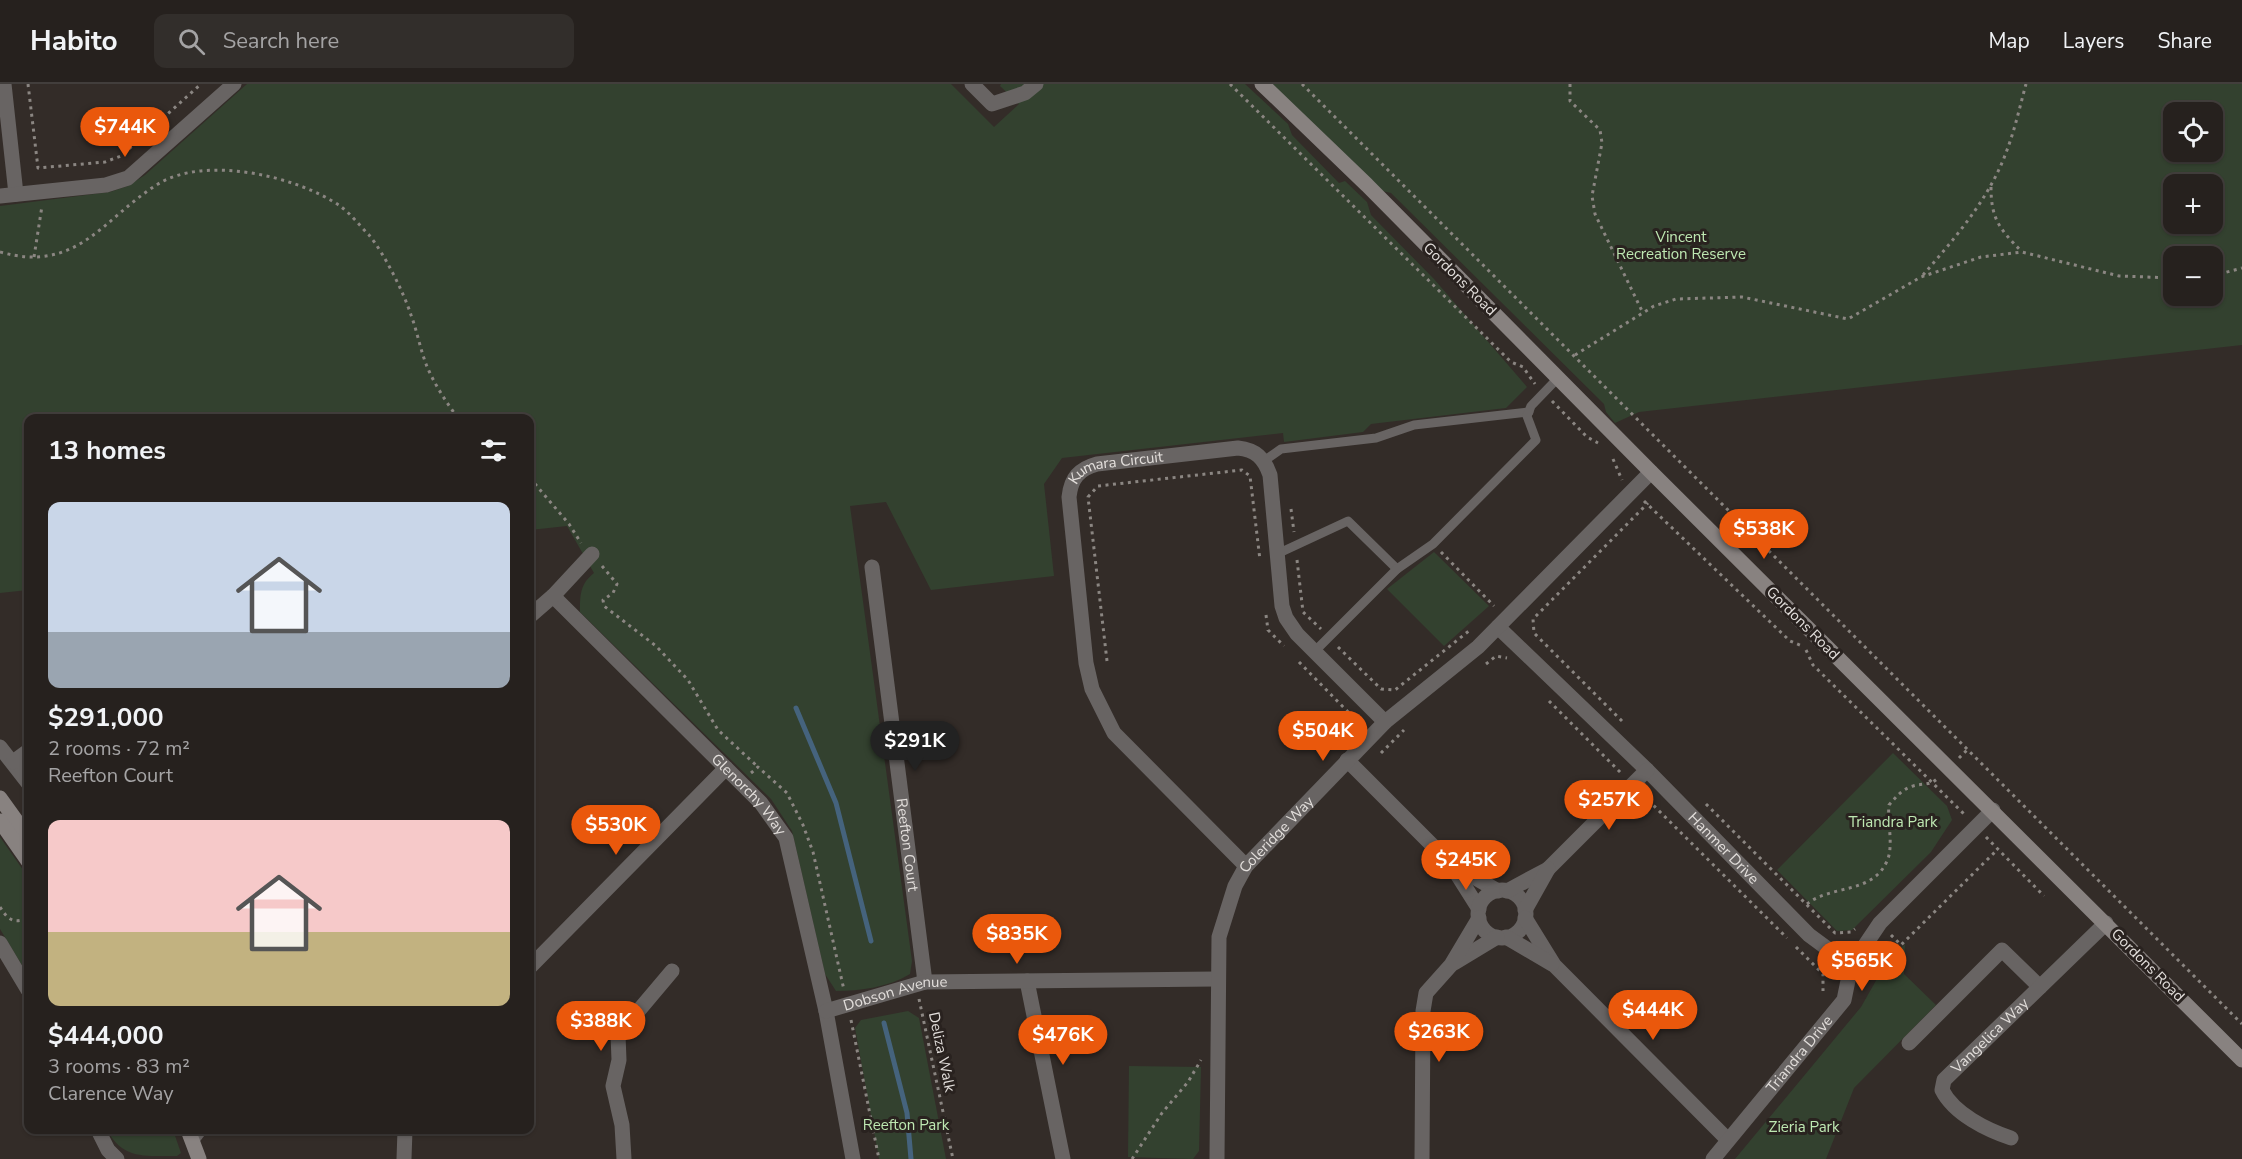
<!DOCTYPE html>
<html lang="en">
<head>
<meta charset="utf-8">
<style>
  :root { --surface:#26211e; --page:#322e2b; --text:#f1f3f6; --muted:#a4a3a4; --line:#423e3c; --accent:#ea580c }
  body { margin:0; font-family:"Nunito Sans",sans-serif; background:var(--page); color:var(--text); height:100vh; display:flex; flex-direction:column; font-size:22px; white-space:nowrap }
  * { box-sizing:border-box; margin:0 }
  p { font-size:20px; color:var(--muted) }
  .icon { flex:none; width:33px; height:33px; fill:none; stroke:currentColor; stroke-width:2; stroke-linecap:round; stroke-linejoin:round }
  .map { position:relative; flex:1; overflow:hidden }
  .details { position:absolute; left:24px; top:330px; width:510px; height:720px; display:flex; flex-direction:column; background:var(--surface); border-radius:12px; box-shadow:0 2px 4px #0004,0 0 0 2px var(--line) }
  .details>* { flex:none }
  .buttons { position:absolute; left:2163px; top:18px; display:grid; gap:12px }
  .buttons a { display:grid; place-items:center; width:60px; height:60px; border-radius:12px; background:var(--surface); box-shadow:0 2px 4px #0004,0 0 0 2px var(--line); font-size:30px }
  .price { position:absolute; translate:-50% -51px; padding:0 14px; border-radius:21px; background:var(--accent); color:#fff; font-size:20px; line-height:39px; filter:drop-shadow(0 2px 3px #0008) }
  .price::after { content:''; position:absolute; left:50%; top:36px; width:18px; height:14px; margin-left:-9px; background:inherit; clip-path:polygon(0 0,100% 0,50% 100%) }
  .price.selected { background:#222; color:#fff }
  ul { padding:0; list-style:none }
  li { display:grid; align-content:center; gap:12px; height:318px; padding:0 24px }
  li span { display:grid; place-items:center; height:186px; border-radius:12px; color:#555 }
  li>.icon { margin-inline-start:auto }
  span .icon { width:108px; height:108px; fill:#fffc; stroke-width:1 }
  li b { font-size:26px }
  h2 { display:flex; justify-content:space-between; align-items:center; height:72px; padding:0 24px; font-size:26px }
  header { display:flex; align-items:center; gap:36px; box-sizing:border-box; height:84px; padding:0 30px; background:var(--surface); border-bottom:2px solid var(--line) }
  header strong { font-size:28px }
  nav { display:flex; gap:33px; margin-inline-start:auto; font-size:21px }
  .search { width:420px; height:54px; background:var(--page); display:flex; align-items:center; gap:15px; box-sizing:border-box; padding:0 21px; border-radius:12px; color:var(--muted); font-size:22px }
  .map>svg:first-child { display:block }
  .green { fill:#33412f; fill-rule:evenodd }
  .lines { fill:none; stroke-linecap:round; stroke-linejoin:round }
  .stream { stroke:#45637d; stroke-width:5 }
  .path { stroke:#8b8682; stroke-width:3; stroke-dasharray:3 4.5; stroke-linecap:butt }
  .lane { stroke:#686463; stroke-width:9 }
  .street { stroke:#686463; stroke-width:15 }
  .secondary { stroke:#888280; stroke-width:15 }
  .labels { text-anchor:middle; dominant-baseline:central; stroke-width:6; stroke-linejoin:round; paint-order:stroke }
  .park-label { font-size:15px; fill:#bee8b2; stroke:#29221f }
  .street-label { font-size:15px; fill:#e2dedb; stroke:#29221f }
</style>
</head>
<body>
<header>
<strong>Habito</strong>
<div class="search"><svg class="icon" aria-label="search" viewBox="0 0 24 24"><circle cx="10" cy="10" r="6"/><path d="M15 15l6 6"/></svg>Search here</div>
<nav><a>Map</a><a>Layers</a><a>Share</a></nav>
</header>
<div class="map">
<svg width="2242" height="1075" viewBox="0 0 2242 1075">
  <rect width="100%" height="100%" fill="#332c28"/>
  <g class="green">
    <path d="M247,0H951L994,43L1019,20L1000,2L1001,0H1245L1288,40L1292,51L1339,99L1345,97L1367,118L1371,131L1434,195L1527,303L1506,324L1371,340L1363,348L1284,358L1283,349L1062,374L1044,400L1054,492L931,506L886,418L850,422L912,877L910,890C889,903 860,907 836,907L825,890L792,747L771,715L580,528C580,511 580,500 594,489L567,442L530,446V334H28V506L0,509V122L110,108L128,102L145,91Z"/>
    <path d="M1271,0H2242V261L1639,328L1615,339L1606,328L1604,320L1391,109L1382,107ZM2174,28H2212V68H2174ZM2174,100H2212V140H2174ZM2174,172H2212V212H2174Z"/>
    <polygon points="1434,468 1489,522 1444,562 1387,505"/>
    <polygon points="1893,669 1947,722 1952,736 1931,768 1852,846 1837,847 1777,786"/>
    <polygon points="0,753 28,793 28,891 0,845"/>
    <polygon points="1905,860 1904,890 1936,921 1854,1004 1826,1075 1735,1075 1861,923 1886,879"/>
    <polygon points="908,927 919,934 946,1075 879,1075 855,944 861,936"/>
    <polygon points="1129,982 1201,983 1199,1067 1193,1075 1128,1073"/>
    <path d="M107,1046H173L181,1069L177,1072C142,1072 123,1075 107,1046Z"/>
  </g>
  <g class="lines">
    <g class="stream">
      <polyline points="796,624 836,719 871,857"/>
      <polyline points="884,939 907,1029 911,1075"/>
    </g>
    <g class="path">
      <polyline points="28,0 38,84 105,78 121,72 201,0"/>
      <polyline points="1230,0 1511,278 1523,283 1535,300"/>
      <polyline points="1302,0 2242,940"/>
      <polyline points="1570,0 1570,17 1600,46 1602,59 1592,112 1595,130 1643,229"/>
      <path d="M1991,103C1991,136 2000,145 2022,168"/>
      <path d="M0,168C78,190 103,134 158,100C205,71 297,92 340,122C350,129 360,142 369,151C384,169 404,209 411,231C417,247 420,264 426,280C433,298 446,318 458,334"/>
      <polyline points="34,173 42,122"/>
      <path d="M1923,191C1955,154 1990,114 2007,66C2015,45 2020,22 2026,0"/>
      <polyline points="2212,192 2242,184"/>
      <polyline points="1575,271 1654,222 1676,215 1742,213 1848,235 1921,193 1981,173 2022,168 2119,192 2174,194"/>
      <polyline points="1552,317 1587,353 1598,359"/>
      <polyline points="1613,375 1622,396"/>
      <polyline points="530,394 569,440 581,459"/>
      <polyline points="1644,417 1790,557 1802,562"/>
      <polyline points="1291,425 1294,448"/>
      <polyline points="1441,468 1494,522"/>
      <polyline points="1297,476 1303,528 1321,545"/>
      <polyline points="602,482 617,500 613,509 603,516 604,522 656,562 688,596 718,646 758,683"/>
      <polyline points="1266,531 1268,546 1284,562"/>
      <polyline points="1338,563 1381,605 1395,606 1470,546"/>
      <polyline points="1806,566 1813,581 1965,731"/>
      <polyline points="1107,577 1088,413 1098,402 1242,386 1250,392 1260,476"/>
      <polyline points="1299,578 1354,634 1358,631"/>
      <polyline points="1486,580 1496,572 1507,574"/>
      <polyline points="1549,617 1621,689"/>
      <polyline points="1622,637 1534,549 1533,535 1648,419"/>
      <polyline points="1381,669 1404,646"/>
      <polyline points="1959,674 1968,665"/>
      <polyline points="751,689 758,683 787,709 803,741 813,768 844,906"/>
      <polyline points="1643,711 1787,854"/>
      <polyline points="1706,720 1835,849 1851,848 1855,845"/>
      <polyline points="1986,753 2044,812"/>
      <path d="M1807,820C1830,801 1873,810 1887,777C1894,762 1887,738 1889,721C1896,713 1902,705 1913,702C1922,699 1929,702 1937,695"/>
      <path d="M0,823C8,836 14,840 28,834"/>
      <polyline points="1891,851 1901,861 1997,766"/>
      <polyline points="1796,863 1823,890 1823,907"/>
      <polyline points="919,915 953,1075"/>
      <polyline points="851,936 879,1075"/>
      <polyline points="1132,1075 1162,1029 1188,998 1201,976"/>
    </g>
    <g class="lane">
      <polyline points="1264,377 1281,365 1376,354 1414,341 1529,328"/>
      <polyline points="1277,470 1348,437 1397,485"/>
      <polyline points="1314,568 1397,485 1433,460 1536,356 1527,332 1531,322 1558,294"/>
      <polyline points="193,1059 203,1046"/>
    </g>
    <g class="street">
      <polyline points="4,0 16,110"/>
      <polyline points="972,0 992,20 1025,9 1036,0"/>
      <polyline points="0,112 106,101 128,94 234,0"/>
      <path id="s1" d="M872,483L925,898"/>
      <path id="s2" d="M553,512L761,719L786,754L826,927L853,1075"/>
      <polyline points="530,532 553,512 592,470"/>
      <path id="s3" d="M1498,543L1647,686L1809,851L1851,882"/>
      <polyline points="0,663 28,699"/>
      <polyline points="1347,676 1450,779 1479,825"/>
      <polyline points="13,678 28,667"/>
      <polyline points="1453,781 1498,807"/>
      <path id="s4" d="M1246,782L1114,649L1092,605L1086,579L1069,413C1071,394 1079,385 1097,380L1238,364C1256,366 1264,374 1270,391L1282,522L1286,534L1297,550L1385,638"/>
      <circle cx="1502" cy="830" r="24"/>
      <polyline points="1507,807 1548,785 1647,686"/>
      <polyline points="1525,826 1548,785"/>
      <polyline points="1525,834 1554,881 1728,1056"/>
      <polyline points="1506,853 1552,880"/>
      <polyline points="0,859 28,906"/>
      <polyline points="1454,879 1497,853"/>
      <polyline points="530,883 726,684"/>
      <polyline points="1027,897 1063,1075"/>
      <path id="s5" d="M826,927L925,898L1216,895"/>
      <polyline points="1909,959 2002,866 2040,903"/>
      <polyline points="98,1046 108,1066 117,1075"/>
      <path id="s6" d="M2011,1054C1987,1046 1954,1030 1942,1006L1944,996L2106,839"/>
      <polyline points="404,1075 405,1046"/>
      <polyline points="624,1075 622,1041 613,1002 619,976 618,951 672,887"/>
      <path id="s7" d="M1217,1075L1219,853L1235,802L1246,782L1385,638L1478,563L1651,388"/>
      <polyline points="1422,1075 1423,927 1426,909 1451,881 1479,834"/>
      <path id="s8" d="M1713,1075L1844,916L1851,882L1880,839L1993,726"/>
    </g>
    <g class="secondary">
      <polyline points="1262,0 1367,101 1651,388 2242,976"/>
      <polyline points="0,714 28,753"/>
      <polyline points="0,737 28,777"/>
      <polyline points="188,1046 199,1075"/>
    </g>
  </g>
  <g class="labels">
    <g class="park-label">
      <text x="1681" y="153">Vincent<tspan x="1681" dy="17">Recreation Reserve</tspan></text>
      <text x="1893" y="738">Triandra Park</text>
      <text x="906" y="1041">Reefton Park</text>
      <text x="1804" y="1043">Zieria Park</text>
    </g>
    <g class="street-label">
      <text transform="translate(1460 195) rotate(45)">Gordons Road</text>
      <text stroke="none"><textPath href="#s4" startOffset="494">Kumara Circuit</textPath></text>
      <text transform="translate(1803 539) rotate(45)">Gordons Road</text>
      <text stroke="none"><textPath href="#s2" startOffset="279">Glenorchy Way</textPath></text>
      <text stroke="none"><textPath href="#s7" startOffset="342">Coleridge Way</textPath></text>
      <text stroke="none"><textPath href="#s1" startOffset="280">Reefton Court</textPath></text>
      <text stroke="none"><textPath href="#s3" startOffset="316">Hanmer Drive</textPath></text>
      <text transform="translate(2148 881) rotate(45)">Gordons Road</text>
      <text stroke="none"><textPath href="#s5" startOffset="72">Dobson Avenue</textPath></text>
      <text stroke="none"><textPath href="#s6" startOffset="160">Vangelica Way</textPath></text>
      <text transform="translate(942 968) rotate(78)">Deliza Walk</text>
      <text stroke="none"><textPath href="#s8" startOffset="136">Triandra Drive</textPath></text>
    </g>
  </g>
</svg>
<div class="buttons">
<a><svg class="icon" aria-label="locate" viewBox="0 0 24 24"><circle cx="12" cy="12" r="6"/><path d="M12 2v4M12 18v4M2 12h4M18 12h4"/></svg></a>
<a>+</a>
<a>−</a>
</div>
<b class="price" style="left:125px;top:74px">$744K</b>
<b class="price" style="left:1764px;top:476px">$538K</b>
<b class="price" style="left:1323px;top:678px">$504K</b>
<b class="price selected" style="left:915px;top:688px">$291K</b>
<b class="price" style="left:1609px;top:747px">$257K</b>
<b class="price" style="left:616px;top:772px">$530K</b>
<b class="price" style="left:1466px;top:807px">$245K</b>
<b class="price" style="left:1017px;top:881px">$835K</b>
<b class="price" style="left:1862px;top:908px">$565K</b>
<b class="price" style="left:1653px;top:957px">$444K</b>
<b class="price" style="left:601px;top:968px">$388K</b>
<b class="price" style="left:1439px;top:979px">$263K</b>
<b class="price" style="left:1063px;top:982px">$476K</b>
<section class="details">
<h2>13 homes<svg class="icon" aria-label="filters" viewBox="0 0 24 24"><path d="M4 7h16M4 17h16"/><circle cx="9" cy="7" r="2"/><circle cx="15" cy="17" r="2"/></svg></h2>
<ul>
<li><span style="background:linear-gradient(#c9d6e8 70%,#9aa5b1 0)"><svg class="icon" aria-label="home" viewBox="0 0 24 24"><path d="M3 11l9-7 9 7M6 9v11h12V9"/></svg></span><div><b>$291,000</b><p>2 rooms · 72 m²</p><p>Reefton Court</p></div></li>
<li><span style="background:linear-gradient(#f6c9c9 60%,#c2b280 0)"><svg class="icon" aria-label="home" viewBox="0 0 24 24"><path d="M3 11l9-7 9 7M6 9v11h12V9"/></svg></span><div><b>$444,000</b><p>3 rooms · 83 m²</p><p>Clarence Way</p></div></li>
</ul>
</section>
</div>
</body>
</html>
